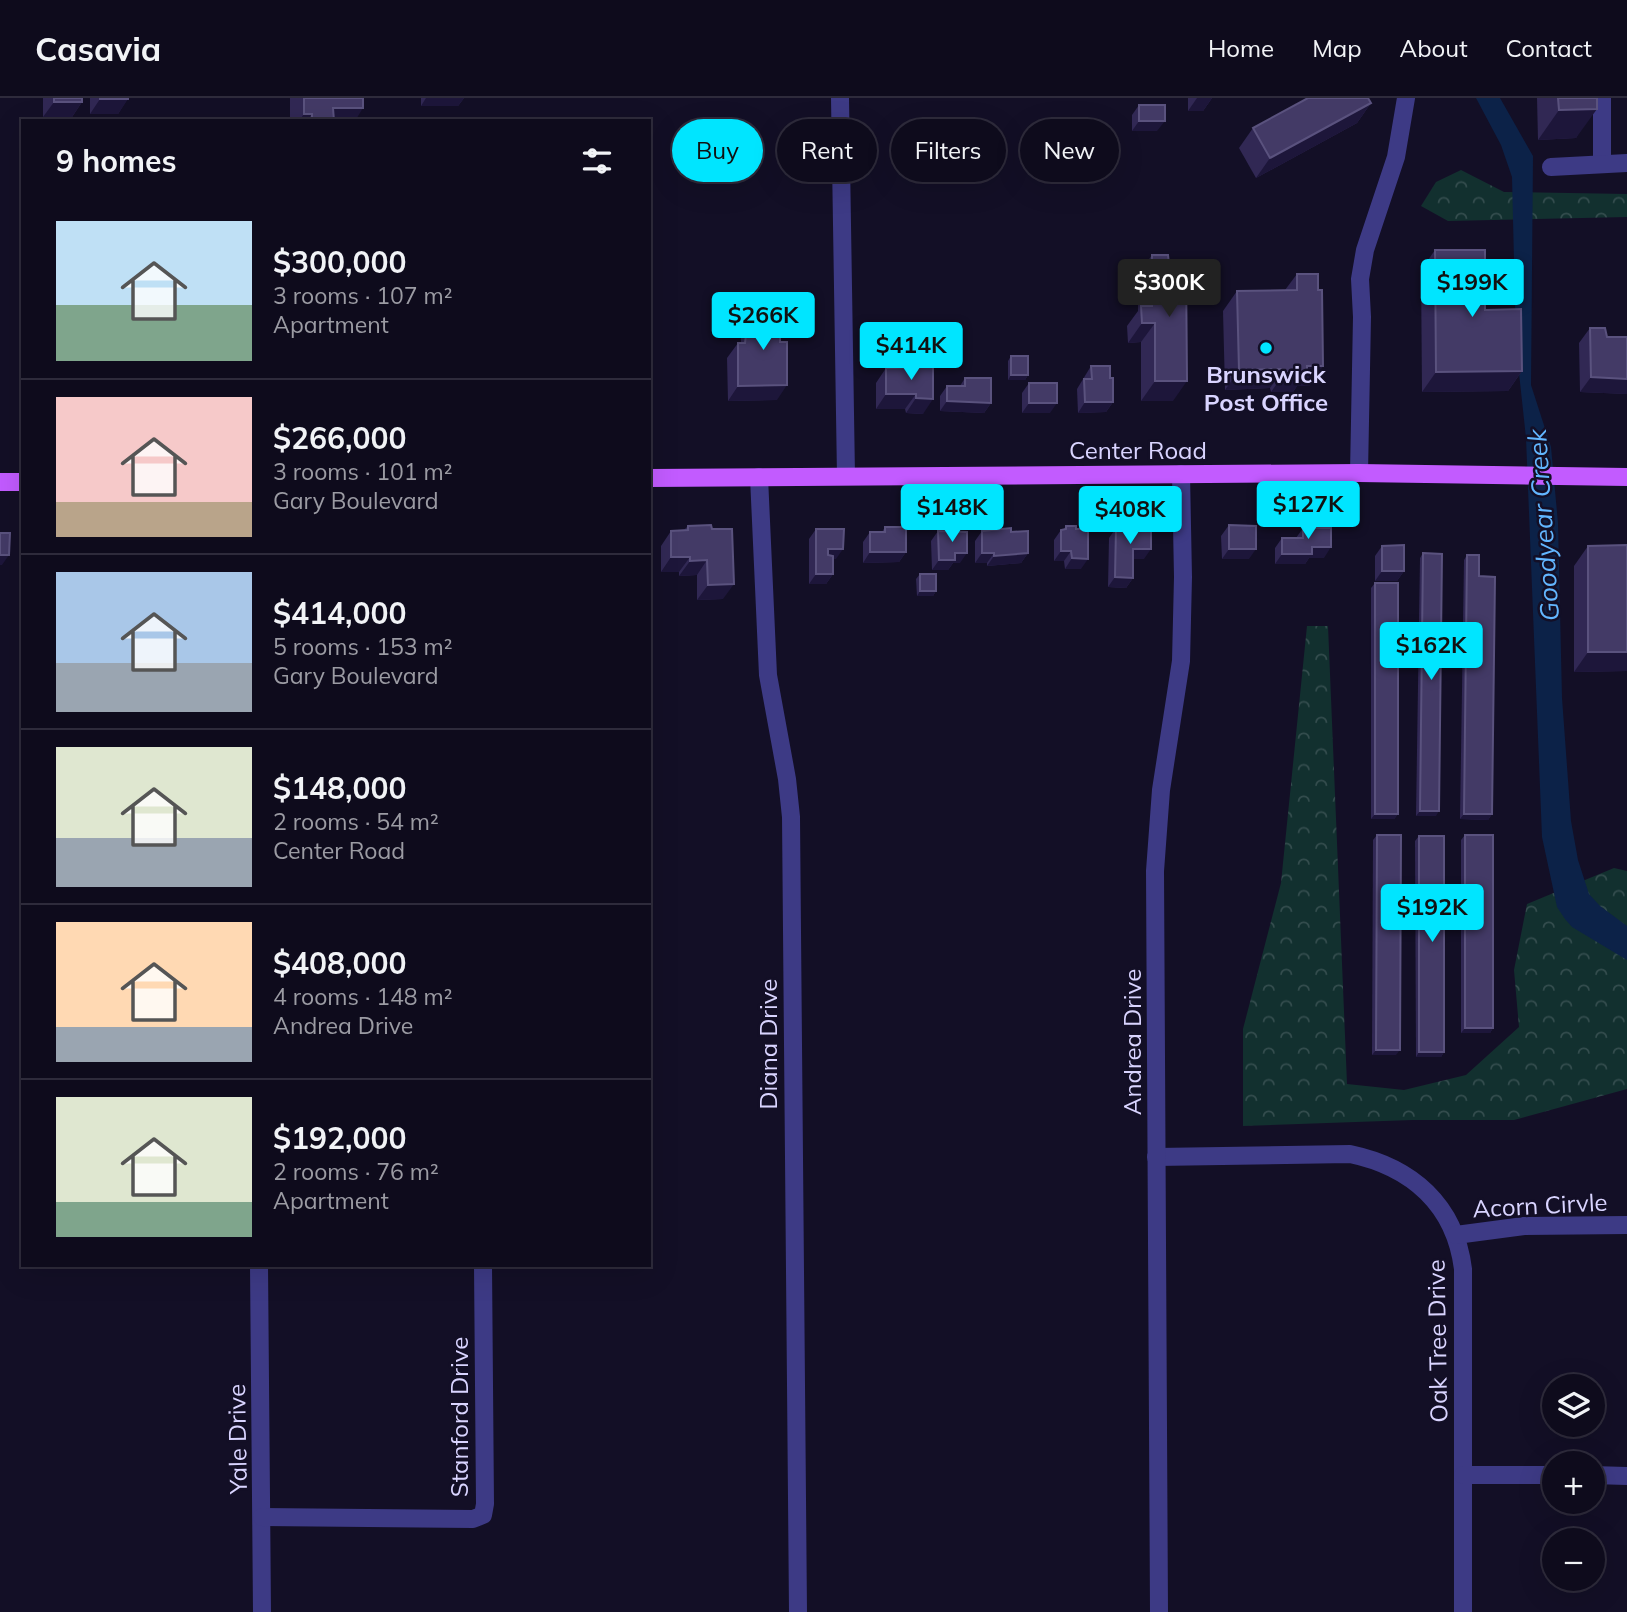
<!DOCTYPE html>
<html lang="en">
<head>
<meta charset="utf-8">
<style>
  :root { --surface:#0e0b1c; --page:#1c1929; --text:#f1f3f6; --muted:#9b9ba3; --line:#2e2b3b; --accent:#00e5ff }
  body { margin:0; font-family:Mulish,sans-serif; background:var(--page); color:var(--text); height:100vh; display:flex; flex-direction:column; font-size:26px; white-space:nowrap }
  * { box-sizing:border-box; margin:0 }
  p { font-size:23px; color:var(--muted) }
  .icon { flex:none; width:38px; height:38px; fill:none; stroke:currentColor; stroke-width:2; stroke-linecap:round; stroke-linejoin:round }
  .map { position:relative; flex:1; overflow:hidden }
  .drawer { position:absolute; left:21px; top:21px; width:630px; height:1148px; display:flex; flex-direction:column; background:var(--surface); border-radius:0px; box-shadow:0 7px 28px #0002,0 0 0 2px var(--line) }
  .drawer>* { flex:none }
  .banner { position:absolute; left:672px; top:21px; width:665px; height:63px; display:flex; gap:14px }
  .controls { position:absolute; left:1542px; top:1276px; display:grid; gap:14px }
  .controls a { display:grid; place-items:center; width:63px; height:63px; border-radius:50%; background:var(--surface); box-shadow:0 7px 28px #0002,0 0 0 2px var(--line); font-size:35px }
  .price { position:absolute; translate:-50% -60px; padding:0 16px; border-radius:7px; background:var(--accent); color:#111; font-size:23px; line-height:46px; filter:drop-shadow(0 2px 4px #0008) }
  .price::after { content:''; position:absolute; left:50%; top:42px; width:21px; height:16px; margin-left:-10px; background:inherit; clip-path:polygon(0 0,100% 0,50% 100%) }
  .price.on { background:#222; color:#fff }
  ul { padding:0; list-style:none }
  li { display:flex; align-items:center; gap:21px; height:175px; padding:0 35px }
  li+li { border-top:2px solid var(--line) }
  li span { display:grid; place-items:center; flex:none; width:196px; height:140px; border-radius:0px; color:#555 }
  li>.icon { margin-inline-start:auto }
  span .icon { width:84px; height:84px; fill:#fffc; stroke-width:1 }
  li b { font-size:30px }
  h2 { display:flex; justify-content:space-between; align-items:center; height:84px; padding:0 35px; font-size:30px }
  .chip { padding:0 24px; border-radius:32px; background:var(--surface); box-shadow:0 7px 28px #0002,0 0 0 2px var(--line); font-size:24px; line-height:63px }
  .chip.on { background:var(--accent); color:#111 }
  header { display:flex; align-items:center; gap:42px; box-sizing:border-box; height:98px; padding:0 35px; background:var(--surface); border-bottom:2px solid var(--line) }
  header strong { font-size:33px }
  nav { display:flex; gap:38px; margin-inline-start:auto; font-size:24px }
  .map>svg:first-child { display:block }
  .forest { fill:url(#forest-crowns) }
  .water { fill:#0c2248 }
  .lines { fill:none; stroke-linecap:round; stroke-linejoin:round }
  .minor { stroke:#3d3a85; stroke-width:18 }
  .major { stroke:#c25bff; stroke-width:18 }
  .wall { fill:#312854 }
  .shaded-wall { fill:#1d163a }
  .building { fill:#433a66; stroke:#5a527e; stroke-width:2 }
  .poi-dot { fill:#00e5ff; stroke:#130f26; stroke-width:2.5 }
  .labels { text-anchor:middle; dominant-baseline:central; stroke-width:5; stroke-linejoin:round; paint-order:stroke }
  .poi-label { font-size:24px; font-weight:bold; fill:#d9d4ff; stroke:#130f26 }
  .street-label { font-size:24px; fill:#d9d4ff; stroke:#130f26 }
  .water-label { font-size:26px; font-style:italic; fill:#62b6ff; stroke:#130f26 }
</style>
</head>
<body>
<header>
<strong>Casavia</strong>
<nav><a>Home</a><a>Map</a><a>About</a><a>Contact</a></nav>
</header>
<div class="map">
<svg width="1627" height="1514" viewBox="0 0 1627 1514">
  <defs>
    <pattern id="forest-crowns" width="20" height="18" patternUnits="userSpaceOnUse" patternTransform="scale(1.75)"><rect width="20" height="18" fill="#12302f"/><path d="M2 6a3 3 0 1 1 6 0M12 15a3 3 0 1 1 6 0" fill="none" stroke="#344d4e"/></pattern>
  </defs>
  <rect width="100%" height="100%" fill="#130f26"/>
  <g class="forest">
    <polygon points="1461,72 1504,94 1627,96 1627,119 1448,123 1421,108 1436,84"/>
    <polygon points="1307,528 1328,528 1347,986 1404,992 1466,977 1519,929 1514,872 1527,806 1614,770 1627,773 1627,991 1514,1022 1412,1022 1243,1028 1243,931 1281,785"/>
  </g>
  <polygon class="water" points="1476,0 1500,0 1533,58 1531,287 1551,349 1558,425 1562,600 1571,723 1578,762 1589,796 1600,808 1627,828 1627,862 1572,829 1565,821 1557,809 1542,739 1526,340 1516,247 1512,79 1501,47"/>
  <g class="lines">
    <g class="minor">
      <polyline points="840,0 846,378"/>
      <polyline points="1602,66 1602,0"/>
      <polyline points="1551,69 1627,65"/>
      <polyline points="1359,375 1362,219 1360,181 1365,152 1396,59 1406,0"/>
      <polyline points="759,379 768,577 787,681 791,719 798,1514"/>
      <path d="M1156,1059L1350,1056C1412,1069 1455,1107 1463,1171V1514"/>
      <polyline points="1456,1137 1524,1128 1627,1127"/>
      <polyline points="259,1167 262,1514"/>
      <polyline points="1463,1377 1554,1377"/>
      <polyline points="1592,1377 1627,1378"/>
      <polyline points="262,1419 473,1421 483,1417 485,1406 483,1167"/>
      <polyline points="1159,1514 1155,773 1161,692 1181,563 1183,479 1181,376"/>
    </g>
    <g class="major">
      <polyline points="649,380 1359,375 1627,379"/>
      <polyline points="0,384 23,384"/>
    </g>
  </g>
  <g class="wall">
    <polygon points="43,0 82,0 82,4 72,19 43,19"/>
    <polygon points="90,0 128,0 118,16 90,16"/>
    <polygon points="290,0 363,0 355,23 290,23"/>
    <polygon points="421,0 464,0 458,8 421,8"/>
    <polygon points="1188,0 1212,0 1203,13 1188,13"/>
    <polygon points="1537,0 1597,0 1576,40 1538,42"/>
    <polygon points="1371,5 1357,25 1256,80 1239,50 1253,30"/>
    <polygon points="1139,7 1157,33 1132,33 1132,17"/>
    <polygon points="1435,152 1485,212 1522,273 1508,293 1422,294 1421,172"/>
    <polygon points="1152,157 1169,166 1173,303 1141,303 1141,244 1128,245 1127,228 1138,213 1138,177"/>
    <polygon points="1297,176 1323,268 1309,288 1297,288 1293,294 1271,294 1270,290 1225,292 1223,213 1237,193 1285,192"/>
    <polygon points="752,207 777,302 728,303 727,260 738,245 741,244 741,222"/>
    <polygon points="1590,230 1607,239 1627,239 1627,296 1580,294 1579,245"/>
    <polygon points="1011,258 1028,277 1025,282 1008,282 1008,263"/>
    <polygon points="1091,268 1110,280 1113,304 1106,314 1078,315 1077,291"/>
    <polygon points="933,269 923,316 906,315 905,311 876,311 876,285 886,270"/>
    <polygon points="965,280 991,305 984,315 940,313 940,298 947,288 960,288"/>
    <polygon points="1029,285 1050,315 1022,315 1022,295"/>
    <polygon points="1123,423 1142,429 1144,461 1133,461 1133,480 1126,490 1108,489 1109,440 1116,430 1118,430"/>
    <polygon points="711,427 723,501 697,502 697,477 679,478 679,474 661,474 661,448 671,433 684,432 688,428"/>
    <polygon points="1229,427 1249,461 1222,461 1221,438"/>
    <polygon points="1066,428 1081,471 1065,471 1064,463 1054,463 1054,442 1061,432 1063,432"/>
    <polygon points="885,429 906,454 899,464 863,465 863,444 870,434 882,434"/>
    <polygon points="1303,430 1324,460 1309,460 1305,466 1275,466 1275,450 1282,440 1296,440"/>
    <polygon points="816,431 836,461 833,461 833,476 826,486 809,486 809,441"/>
    <polygon points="938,433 960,465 953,465 948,472 932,472 931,443"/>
    <polygon points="982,433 1011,434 1028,455 1021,465 987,468 987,465 975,465 975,443"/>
    <polygon points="1382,448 1404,473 1397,483 1375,483 1375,458"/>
    <polygon points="1588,448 1627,573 1574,574 1574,468"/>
    <polygon points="1423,455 1436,718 1416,718 1420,460"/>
    <polygon points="1467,457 1479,478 1492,716 1488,722 1460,721 1464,462"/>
    <polygon points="920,476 936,493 933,498 917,498 916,481"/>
    <polygon points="1375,485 1398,716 1394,721 1371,721 1371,490"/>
    <polygon points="1377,737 1396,957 1372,957 1373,742"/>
    <polygon points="1465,737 1493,930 1490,935 1461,935 1461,742"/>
    <polygon points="1419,738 1444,954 1441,959 1416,959 1415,743"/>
  </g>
  <g class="shaded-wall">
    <polygon points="426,0 464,0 458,8 421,8"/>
    <polygon points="1197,0 1212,0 1203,13 1188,13"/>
    <polygon points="100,1 128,1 118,16 90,16"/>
    <polygon points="54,4 82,4 72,19 43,19"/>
    <polygon points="1371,5 1357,25 1256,80 1270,60"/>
    <polygon points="333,10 363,10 355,23 325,23"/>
    <polygon points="1597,11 1576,40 1538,42 1559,12"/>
    <polygon points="304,16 312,16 307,23 299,23"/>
    <polygon points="1139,23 1165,23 1157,33 1132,33"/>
    <polygon points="1142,225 1155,225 1141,244 1128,245"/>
    <polygon points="1307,268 1323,268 1309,288 1297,288 1293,294 1271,294 1285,274"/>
    <polygon points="1284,271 1270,290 1225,292 1239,272"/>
    <polygon points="1522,273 1508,293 1422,294 1436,274"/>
    <polygon points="1011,277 1028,277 1025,282 1008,282"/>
    <polygon points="1591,279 1627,281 1627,296 1580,294"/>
    <polygon points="1155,283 1187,283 1173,303 1141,303"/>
    <polygon points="787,287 777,302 728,303 738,288"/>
    <polygon points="886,296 916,296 905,311 876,311"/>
    <polygon points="916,300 933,301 923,316 906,315"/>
    <polygon points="947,303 991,305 984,315 940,313"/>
    <polygon points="1085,304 1113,304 1106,314 1078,315"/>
    <polygon points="1029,305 1057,305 1050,315 1022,315"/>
    <polygon points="1312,449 1331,449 1324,460 1309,460 1305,466 1275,466 1282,456"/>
    <polygon points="828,451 843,451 836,461 821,461"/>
    <polygon points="1133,451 1151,451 1144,461 1126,461"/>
    <polygon points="1229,451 1256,451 1249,461 1222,461"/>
    <polygon points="1061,453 1071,453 1064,463 1054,463"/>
    <polygon points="870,454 906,454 899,464 863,465"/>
    <polygon points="955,455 967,455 960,465 953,465 948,472 932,472 939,462"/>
    <polygon points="982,455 994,455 987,465 975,465"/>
    <polygon points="1028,455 1021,465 987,468 994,458"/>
    <polygon points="0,457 9,457 2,467 0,467"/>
    <polygon points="671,459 690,459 679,474 661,474"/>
    <polygon points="1072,460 1088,461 1081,471 1065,471"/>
    <polygon points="707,462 697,477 679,478 690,463"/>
    <polygon points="1382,473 1404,473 1397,483 1375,483"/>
    <polygon points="816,476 833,476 826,486 809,486"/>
    <polygon points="1115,479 1133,480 1126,490 1108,489"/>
    <polygon points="734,486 723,501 697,502 708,487"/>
    <polygon points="920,493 936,493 933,498 917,498"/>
    <polygon points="1588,554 1627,554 1627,573 1574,574"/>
    <polygon points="1420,713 1439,713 1436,718 1416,718"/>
    <polygon points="1375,716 1398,716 1394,721 1371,721"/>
    <polygon points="1464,716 1492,716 1488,722 1460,721"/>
    <polygon points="1465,930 1493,930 1490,935 1461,935"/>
    <polygon points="1376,952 1400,952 1396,957 1372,957"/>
    <polygon points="1419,954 1444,954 1441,959 1416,959"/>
  </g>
  <g class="building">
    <rect x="54" y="0" width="28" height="4"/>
    <rect x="100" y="0" width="28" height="1"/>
    <polygon points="304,0 363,0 363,10 333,10 334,23 312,23 312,16 304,16"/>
    <polygon points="1308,0 1368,0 1371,5 1270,60 1253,30"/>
    <polygon points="1558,0 1597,0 1597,11 1559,12"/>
    <rect x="1139" y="7" width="26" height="16"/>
    <polygon points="1435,152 1485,152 1485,212 1521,211 1522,273 1436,274"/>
    <polygon points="1152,157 1168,157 1169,166 1186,166 1187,283 1155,283 1155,225 1142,225 1141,208 1152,208"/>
    <polygon points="1297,176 1318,176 1318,192 1322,192 1323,268 1307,268 1307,274 1285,274 1284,271 1239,272 1237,193 1297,192"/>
    <polygon points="752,207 776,207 777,238 780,238 780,244 787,244 787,287 738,288 738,245 745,245 746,237 752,237"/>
    <polygon points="1590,230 1605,230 1607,239 1627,239 1627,281 1591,279"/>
    <rect x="1011" y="258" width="17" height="19"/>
    <polygon points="1091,268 1110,268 1110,280 1113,280 1113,304 1085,304 1084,281 1092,281"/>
    <polygon points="933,269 933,301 916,300 916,296 886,296 886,270"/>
    <polygon points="965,280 991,280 991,305 947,303 947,288 965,288"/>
    <rect x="1029" y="285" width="28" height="20"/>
    <polygon points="1123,423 1142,423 1142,429 1151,430 1151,451 1133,451 1133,480 1115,479 1116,430 1123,430"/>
    <polygon points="711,427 712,431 732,431 734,486 708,487 707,462 690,463 690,459 671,459 671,433 688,432 688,428"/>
    <polygon points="1229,427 1256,428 1256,451 1229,451"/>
    <polygon points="1066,428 1076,428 1076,431 1088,431 1088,461 1072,460 1071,453 1061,453 1061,432 1066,431"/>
    <polygon points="885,429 906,429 906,454 870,454 870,434 885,434"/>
    <polygon points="1011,430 1011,434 1028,433 1028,455 994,458 994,455 982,455 982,433"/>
    <polygon points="1303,430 1331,430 1331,449 1312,449 1312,456 1282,456 1282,440 1303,440"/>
    <polygon points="816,431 844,431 843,451 828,451 828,457 833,458 833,476 816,476"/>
    <polygon points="938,433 967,434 967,455 955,455 955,462 939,462"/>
    <polygon points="0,435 10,435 9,457 0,457"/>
    <polygon points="1404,447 1404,473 1382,473 1382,448"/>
    <polygon points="1627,447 1627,554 1588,554 1588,448"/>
    <polygon points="1423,455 1442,456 1439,713 1420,713"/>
    <polygon points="1467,457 1479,457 1479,478 1495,479 1492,716 1464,716"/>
    <rect x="920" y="476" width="16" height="17"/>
    <rect x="1375" y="485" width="23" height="231"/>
    <polygon points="1377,737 1401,737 1400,952 1376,952"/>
    <rect x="1465" y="737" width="28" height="193"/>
    <rect x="1419" y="738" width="25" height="216"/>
  </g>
  <circle class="poi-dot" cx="1266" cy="250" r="7"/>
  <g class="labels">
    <g class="poi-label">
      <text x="1266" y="276">Brunswick<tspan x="1266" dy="28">Post Office</tspan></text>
    </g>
    <g class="street-label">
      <text x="1138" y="352">Center Road</text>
      <text transform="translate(1132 944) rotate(-90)">Andrea Drive</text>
      <text transform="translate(768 946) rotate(-90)">Diana Drive</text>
      <text transform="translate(1540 1107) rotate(-3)">Acorn Cirvle</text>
      <text transform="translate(1437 1243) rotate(-91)">Oak Tree Drive</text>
      <text transform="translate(459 1319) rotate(-90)">Stanford Drive</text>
      <text transform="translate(237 1341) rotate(-91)">Yale Drive</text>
    </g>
    <g class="water-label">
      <text transform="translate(1543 427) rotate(-94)">Goodyear Creek</text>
    </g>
  </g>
</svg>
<div class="controls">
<a><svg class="icon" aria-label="layers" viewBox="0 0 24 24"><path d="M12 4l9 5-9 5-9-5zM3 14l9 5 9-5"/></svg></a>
<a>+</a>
<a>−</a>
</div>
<b class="price on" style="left:1169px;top:221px">$300K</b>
<b class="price" style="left:1472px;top:221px">$199K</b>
<b class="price" style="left:763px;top:254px">$266K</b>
<b class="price" style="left:911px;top:284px">$414K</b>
<b class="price" style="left:1308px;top:443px">$127K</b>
<b class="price" style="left:952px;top:446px">$148K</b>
<b class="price" style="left:1130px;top:448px">$408K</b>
<b class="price" style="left:1431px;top:584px">$162K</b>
<b class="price" style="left:1432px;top:846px">$192K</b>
<div class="banner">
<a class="chip on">Buy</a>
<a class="chip">Rent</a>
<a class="chip">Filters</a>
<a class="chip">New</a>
</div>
<section class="drawer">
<h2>9 homes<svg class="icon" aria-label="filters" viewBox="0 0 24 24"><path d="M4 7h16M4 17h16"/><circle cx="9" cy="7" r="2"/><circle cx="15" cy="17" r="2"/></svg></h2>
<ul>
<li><span style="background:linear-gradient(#bfe0f5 60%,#7fa58c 0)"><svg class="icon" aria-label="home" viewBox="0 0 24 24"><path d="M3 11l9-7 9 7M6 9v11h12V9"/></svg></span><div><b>$300,000</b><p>3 rooms · 107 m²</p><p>Apartment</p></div></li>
<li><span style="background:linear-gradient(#f6c9c9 75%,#b9a48a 0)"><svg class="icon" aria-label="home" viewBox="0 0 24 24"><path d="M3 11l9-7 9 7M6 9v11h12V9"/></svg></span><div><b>$266,000</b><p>3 rooms · 101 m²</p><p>Gary Boulevard</p></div></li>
<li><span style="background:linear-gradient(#a9c7e8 65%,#9aa5b1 0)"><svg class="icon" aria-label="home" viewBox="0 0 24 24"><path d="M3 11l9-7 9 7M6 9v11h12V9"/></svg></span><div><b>$414,000</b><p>5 rooms · 153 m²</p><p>Gary Boulevard</p></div></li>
<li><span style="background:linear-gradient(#dfe7d0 65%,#9aa5b1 0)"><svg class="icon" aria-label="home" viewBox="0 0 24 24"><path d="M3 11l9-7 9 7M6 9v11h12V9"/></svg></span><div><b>$148,000</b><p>2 rooms · 54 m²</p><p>Center Road</p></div></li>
<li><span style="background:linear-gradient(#ffd9b3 75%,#9aa5b1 0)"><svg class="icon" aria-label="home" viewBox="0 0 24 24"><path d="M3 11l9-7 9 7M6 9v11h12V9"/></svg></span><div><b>$408,000</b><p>4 rooms · 148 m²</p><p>Andrea Drive</p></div></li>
<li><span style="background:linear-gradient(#dfe7d0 75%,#7fa58c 0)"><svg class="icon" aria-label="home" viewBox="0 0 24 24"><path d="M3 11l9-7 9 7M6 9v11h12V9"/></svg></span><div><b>$192,000</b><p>2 rooms · 76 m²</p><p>Apartment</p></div></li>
</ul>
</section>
</div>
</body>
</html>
